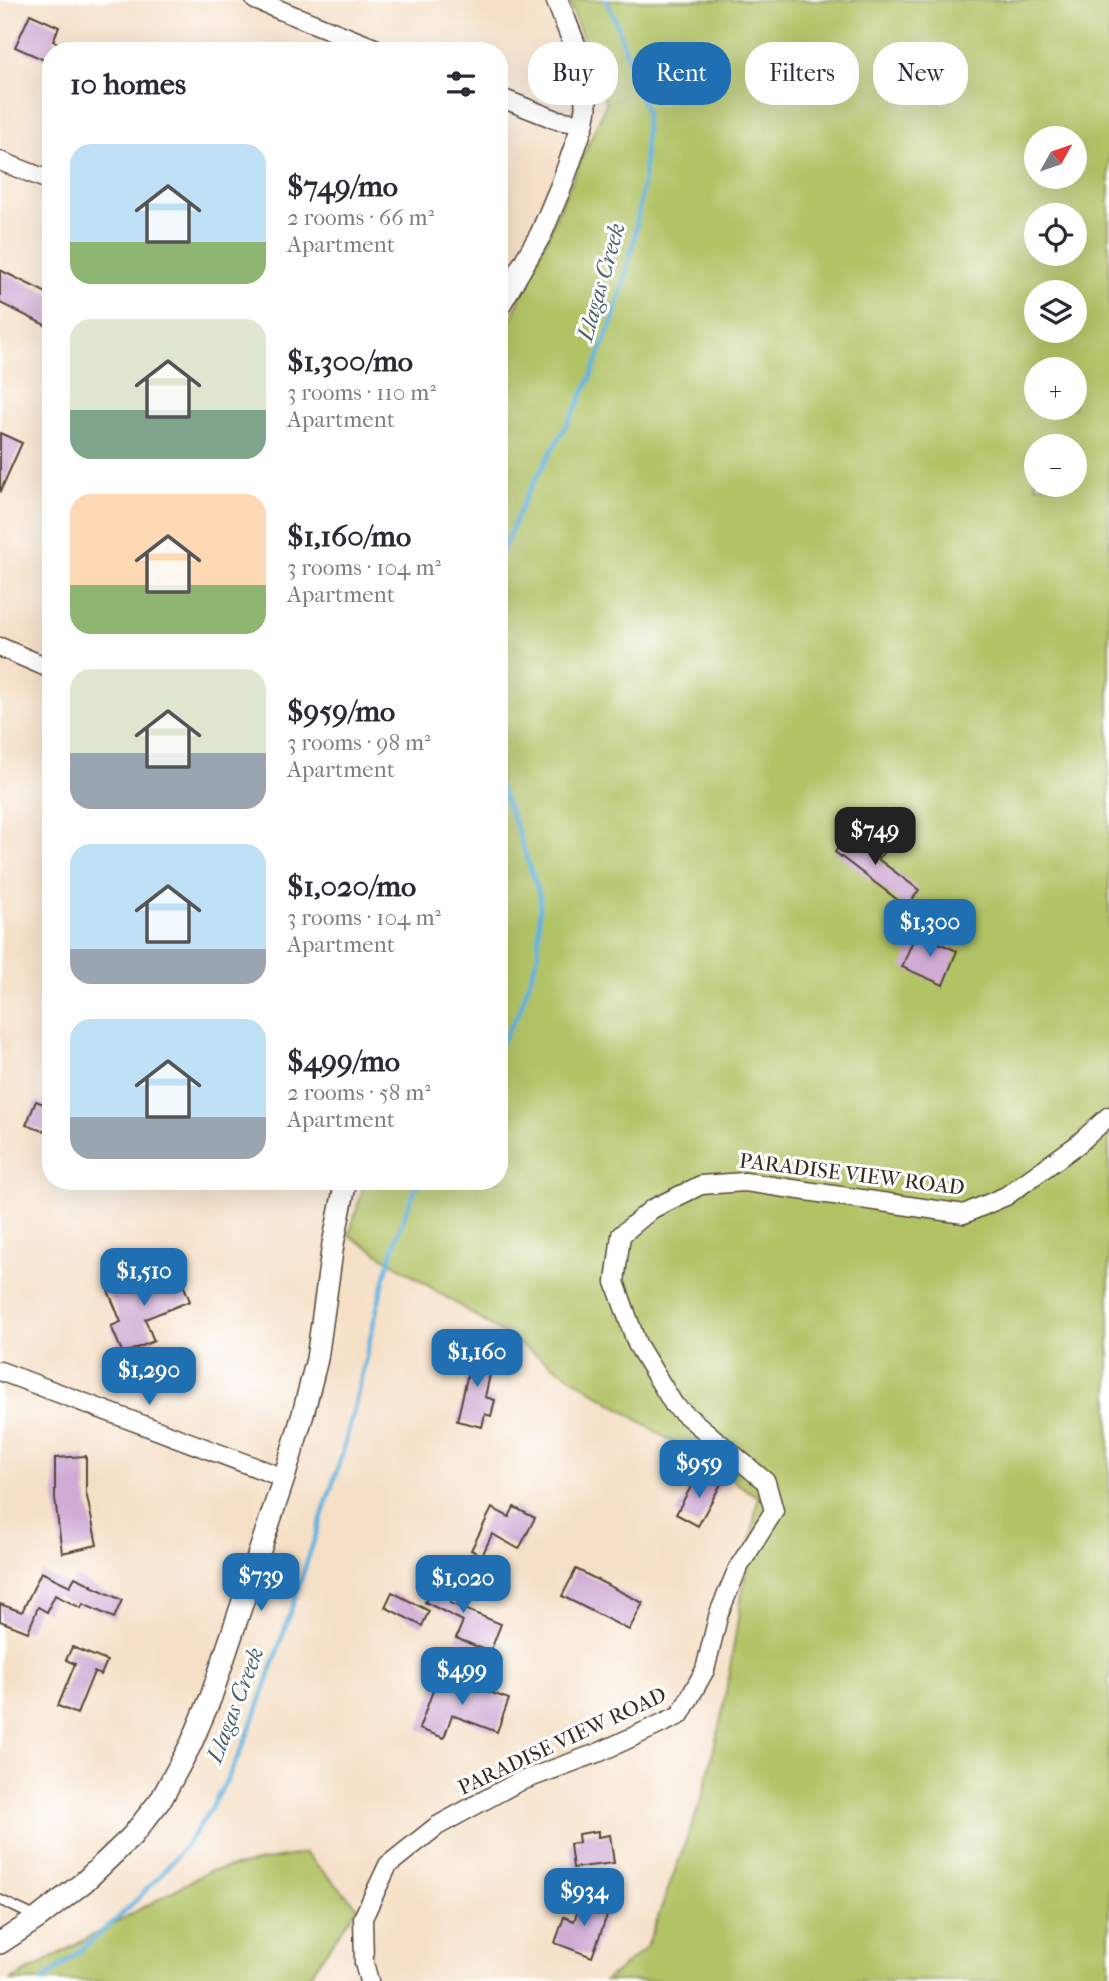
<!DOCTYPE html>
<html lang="en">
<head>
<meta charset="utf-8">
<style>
  :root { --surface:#fff; --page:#f2f2f3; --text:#2b2b33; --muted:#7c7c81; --accent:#1f6fb2 }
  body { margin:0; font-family:"IM FELL French Canon",serif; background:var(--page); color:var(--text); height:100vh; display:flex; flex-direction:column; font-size:26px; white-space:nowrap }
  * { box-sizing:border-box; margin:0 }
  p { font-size:23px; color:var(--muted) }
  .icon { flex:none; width:38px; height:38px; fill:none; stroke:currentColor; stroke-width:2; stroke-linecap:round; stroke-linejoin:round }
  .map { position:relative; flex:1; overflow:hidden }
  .side { position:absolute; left:42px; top:42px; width:466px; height:1148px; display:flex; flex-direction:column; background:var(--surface); border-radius:28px; box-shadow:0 7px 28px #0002 }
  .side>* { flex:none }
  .guide { position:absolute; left:528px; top:42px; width:474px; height:63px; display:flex; gap:14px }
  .needle { width:46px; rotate:50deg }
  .controls { position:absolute; left:1024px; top:126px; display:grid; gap:14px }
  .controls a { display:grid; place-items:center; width:63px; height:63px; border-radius:50%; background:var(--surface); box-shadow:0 7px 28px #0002; font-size:35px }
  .price { position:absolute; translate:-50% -60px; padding:0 16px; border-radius:14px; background:var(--accent); color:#fff; font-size:23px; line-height:46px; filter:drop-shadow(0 2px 4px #0008) }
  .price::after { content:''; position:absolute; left:50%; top:42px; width:21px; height:16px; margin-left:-10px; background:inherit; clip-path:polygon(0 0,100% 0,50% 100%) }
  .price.on { background:#222; color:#fff }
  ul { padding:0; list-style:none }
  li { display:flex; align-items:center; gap:21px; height:175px; padding:0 28px }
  li span { display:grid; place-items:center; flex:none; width:196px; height:140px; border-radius:21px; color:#555 }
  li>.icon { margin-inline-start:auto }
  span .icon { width:84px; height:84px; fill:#fffc; stroke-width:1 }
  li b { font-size:30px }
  h2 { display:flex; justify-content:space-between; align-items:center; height:84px; padding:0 28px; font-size:30px }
  .pill { padding:0 24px; border-radius:28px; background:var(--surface); box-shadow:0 7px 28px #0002; font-size:24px; line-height:63px }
  .pill.on { background:var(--accent); color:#fff }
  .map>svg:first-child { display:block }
  .green { fill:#b2c366; stroke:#767642; stroke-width:2; fill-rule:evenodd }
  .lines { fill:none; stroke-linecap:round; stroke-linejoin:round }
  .stream { stroke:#63b3de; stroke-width:4.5 }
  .building { fill:#d0acd5 }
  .service-casing { stroke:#574537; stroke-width:12 }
  .minor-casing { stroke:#574537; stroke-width:21 }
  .tertiary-casing { stroke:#574537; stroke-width:24 }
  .service { stroke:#fff; stroke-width:9 }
  .minor { stroke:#fff; stroke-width:18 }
  .tertiary { stroke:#fff; stroke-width:21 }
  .labels { text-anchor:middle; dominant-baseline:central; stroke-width:6; stroke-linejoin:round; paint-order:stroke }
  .street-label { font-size:21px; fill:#3b2a1e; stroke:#fff }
  .water-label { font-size:23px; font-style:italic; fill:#4b616b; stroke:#fff }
</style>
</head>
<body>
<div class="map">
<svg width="1109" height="1981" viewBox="0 0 1109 1981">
  <rect width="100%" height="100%" fill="#fff"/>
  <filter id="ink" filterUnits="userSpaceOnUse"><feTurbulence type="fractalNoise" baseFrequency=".0143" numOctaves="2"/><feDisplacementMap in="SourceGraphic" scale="14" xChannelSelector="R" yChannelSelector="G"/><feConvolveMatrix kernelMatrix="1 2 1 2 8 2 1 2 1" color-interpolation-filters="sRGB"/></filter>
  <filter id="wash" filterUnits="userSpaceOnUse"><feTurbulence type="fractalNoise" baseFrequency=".00686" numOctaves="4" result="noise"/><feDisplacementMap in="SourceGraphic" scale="28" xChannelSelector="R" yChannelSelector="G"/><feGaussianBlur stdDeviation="1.57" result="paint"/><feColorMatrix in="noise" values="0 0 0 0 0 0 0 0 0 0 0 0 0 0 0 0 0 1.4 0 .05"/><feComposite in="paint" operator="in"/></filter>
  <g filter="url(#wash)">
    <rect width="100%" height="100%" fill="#f5e0c7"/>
    <g class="green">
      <path d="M569,0H1109V1981H605L647,1947L703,1795L723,1710L758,1497L349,1235L365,1181H499V968L502,962L499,932V346L606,104ZM1036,138H1074V177H1036ZM1036,215H1074V254H1036ZM1036,292H1074V331H1036ZM1036,369H1074V408H1036ZM1036,446H1074V485H1036Z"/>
      <polygon points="305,1853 358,1907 305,1981 10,1981 209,1871"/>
    </g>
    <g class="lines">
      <g class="stream">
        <polyline points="499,558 527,494 575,410 590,379 615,314 633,246 644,178 646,113 615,19 606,0"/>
        <polyline points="499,786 515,823 540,897 538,955 520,1010 499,1046"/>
        <path d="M42,1981C98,1937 148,1895 191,1838C238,1775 262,1699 286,1625C305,1568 324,1511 342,1454C369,1362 378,1268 419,1181"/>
      </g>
    </g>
    <g id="blocks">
      <g class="building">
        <polygon points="30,14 59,27 53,41 75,51 51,51 51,63 15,47"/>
        <polygon points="0,270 51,295 51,328 0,303"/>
        <polygon points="0,433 22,443 0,492"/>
        <polygon points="853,828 884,852 878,859 919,890 907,907 835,852"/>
        <polygon points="916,933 957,951 943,985 902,967"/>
        <polygon points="36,1101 51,1107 51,1134 26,1125"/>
        <polygon points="178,1272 190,1301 145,1319 154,1341 123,1354 111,1326 121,1322 107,1288 127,1280 131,1290"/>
        <polygon points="474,1347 495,1352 485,1397 495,1400 491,1416 485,1414 482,1427 457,1421"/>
        <polygon points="86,1456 86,1492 97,1545 62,1553 55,1498 55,1458"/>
        <polygon points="707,1473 722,1482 698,1526 676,1514 694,1481 701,1485"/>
        <polygon points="514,1507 535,1518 519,1549 492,1534 482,1556 471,1550 492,1508 509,1517"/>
        <polygon points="576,1569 643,1603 629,1630 562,1596"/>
        <polygon points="41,1572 70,1586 75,1577 92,1585 91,1586 122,1600 114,1618 83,1604 81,1608 55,1595 47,1612 38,1607 28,1632 0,1621 0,1604 22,1612"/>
        <polygon points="440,1572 460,1583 450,1603 501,1624 490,1652 456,1638 463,1621 425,1602"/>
        <polygon points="392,1592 429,1611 422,1626 385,1607"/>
        <polygon points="72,1647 107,1661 101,1675 94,1672 77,1714 58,1706 75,1664 66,1660"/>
        <polygon points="439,1674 509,1699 497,1732 452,1715 444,1738 419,1729"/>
        <polygon points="598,1831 598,1837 610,1835 614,1863 573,1868 570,1844 579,1843 578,1834"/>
        <polygon points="583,1897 610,1907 592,1957 555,1943 564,1917 574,1921"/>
      </g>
    </g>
  </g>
  <g filter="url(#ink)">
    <use href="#blocks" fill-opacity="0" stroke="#574537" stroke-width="2"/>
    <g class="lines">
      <defs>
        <polyline id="service" points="0,1900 36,1917"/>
        <g id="minor">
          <polyline points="255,0 382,51"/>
          <polyline points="499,97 557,120 583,124"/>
          <polyline points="0,161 51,181"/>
          <polyline points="0,647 51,669"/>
          <polyline points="0,1371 284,1478"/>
          <polyline points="369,1981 364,1963 363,1918 388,1865 437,1826 516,1783 600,1752 680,1715 705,1670 719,1613 738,1568 774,1511 766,1482 674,1405 637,1344 615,1282 621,1235 652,1209 701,1185 745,1182 964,1214 1006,1196 1077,1145 1109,1116"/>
        </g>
        <g id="tertiary">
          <polyline points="499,306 541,234 562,184 583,124 586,108 585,71 557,0"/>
          <polyline points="0,1943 38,1918 84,1882 132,1836 162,1798 191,1744 211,1697 284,1478 303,1414 317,1359 333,1244 346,1181"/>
        </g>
      </defs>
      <use href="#service" class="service-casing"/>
      <use href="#minor" class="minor-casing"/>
      <use href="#tertiary" class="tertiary-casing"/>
      <use href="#service" class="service"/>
      <use href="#minor" class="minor"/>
      <use href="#tertiary" class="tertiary"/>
    </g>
  </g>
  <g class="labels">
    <g class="street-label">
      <text transform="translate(852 1174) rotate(7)">PARADISE VIEW ROAD</text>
      <text transform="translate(562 1741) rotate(-25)">PARADISE VIEW ROAD</text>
    </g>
    <g class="water-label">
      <text transform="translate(601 282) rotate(-74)">Llagas Creek</text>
      <text transform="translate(235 1705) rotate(-69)">Llagas Creek</text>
    </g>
  </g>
</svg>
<div class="controls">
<a><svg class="needle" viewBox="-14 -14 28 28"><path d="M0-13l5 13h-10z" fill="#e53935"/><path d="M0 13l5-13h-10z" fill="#7c7c81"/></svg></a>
<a><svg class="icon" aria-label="locate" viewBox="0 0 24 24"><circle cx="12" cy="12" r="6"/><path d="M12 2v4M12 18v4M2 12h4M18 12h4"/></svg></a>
<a><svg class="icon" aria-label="layers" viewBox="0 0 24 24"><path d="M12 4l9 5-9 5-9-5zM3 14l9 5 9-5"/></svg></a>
<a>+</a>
<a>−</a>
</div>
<b class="price on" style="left:875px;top:867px">$749</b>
<b class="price" style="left:930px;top:959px">$1,300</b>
<b class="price" style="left:144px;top:1308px">$1,510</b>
<b class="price" style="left:477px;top:1389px">$1,160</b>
<b class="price" style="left:149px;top:1407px">$1,290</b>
<b class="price" style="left:699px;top:1500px">$959</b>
<b class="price" style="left:261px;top:1613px">$739</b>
<b class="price" style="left:463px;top:1615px">$1,020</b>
<b class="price" style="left:462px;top:1707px">$499</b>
<b class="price" style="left:584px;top:1928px">$934</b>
<div class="guide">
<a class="pill">Buy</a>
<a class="pill on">Rent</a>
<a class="pill">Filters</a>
<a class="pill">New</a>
</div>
<section class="side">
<h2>10 homes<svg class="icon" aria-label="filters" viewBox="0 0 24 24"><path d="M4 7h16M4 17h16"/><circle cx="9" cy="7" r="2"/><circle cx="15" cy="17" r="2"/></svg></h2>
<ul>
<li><span style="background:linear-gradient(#bfe0f5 70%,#8fb573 0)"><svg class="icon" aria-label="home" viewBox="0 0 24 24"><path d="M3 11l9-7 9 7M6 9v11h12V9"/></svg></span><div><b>$749/mo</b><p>2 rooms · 66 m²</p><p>Apartment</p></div></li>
<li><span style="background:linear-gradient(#dfe7d0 65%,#7fa58c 0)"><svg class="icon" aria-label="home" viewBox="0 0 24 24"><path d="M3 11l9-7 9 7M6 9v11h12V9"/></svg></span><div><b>$1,300/mo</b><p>3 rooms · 110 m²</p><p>Apartment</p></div></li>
<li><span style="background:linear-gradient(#ffd9b3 65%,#8fb573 0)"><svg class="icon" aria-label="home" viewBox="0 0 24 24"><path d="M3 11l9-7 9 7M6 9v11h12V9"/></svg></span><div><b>$1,160/mo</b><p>3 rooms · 104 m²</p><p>Apartment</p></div></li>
<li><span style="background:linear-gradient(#dfe7d0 60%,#9aa5b1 0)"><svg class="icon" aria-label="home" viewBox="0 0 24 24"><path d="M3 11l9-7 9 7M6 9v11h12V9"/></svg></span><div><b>$959/mo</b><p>3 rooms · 98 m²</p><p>Apartment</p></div></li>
<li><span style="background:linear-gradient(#bfe0f5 75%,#9aa5b1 0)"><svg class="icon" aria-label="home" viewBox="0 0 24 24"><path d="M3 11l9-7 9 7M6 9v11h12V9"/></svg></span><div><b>$1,020/mo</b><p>3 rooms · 104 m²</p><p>Apartment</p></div></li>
<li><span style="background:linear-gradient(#bfe0f5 70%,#9aa5b1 0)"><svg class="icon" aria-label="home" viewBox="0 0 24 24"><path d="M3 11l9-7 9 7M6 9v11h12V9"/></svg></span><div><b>$499/mo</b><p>2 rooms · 58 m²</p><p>Apartment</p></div></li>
</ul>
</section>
</div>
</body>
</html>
